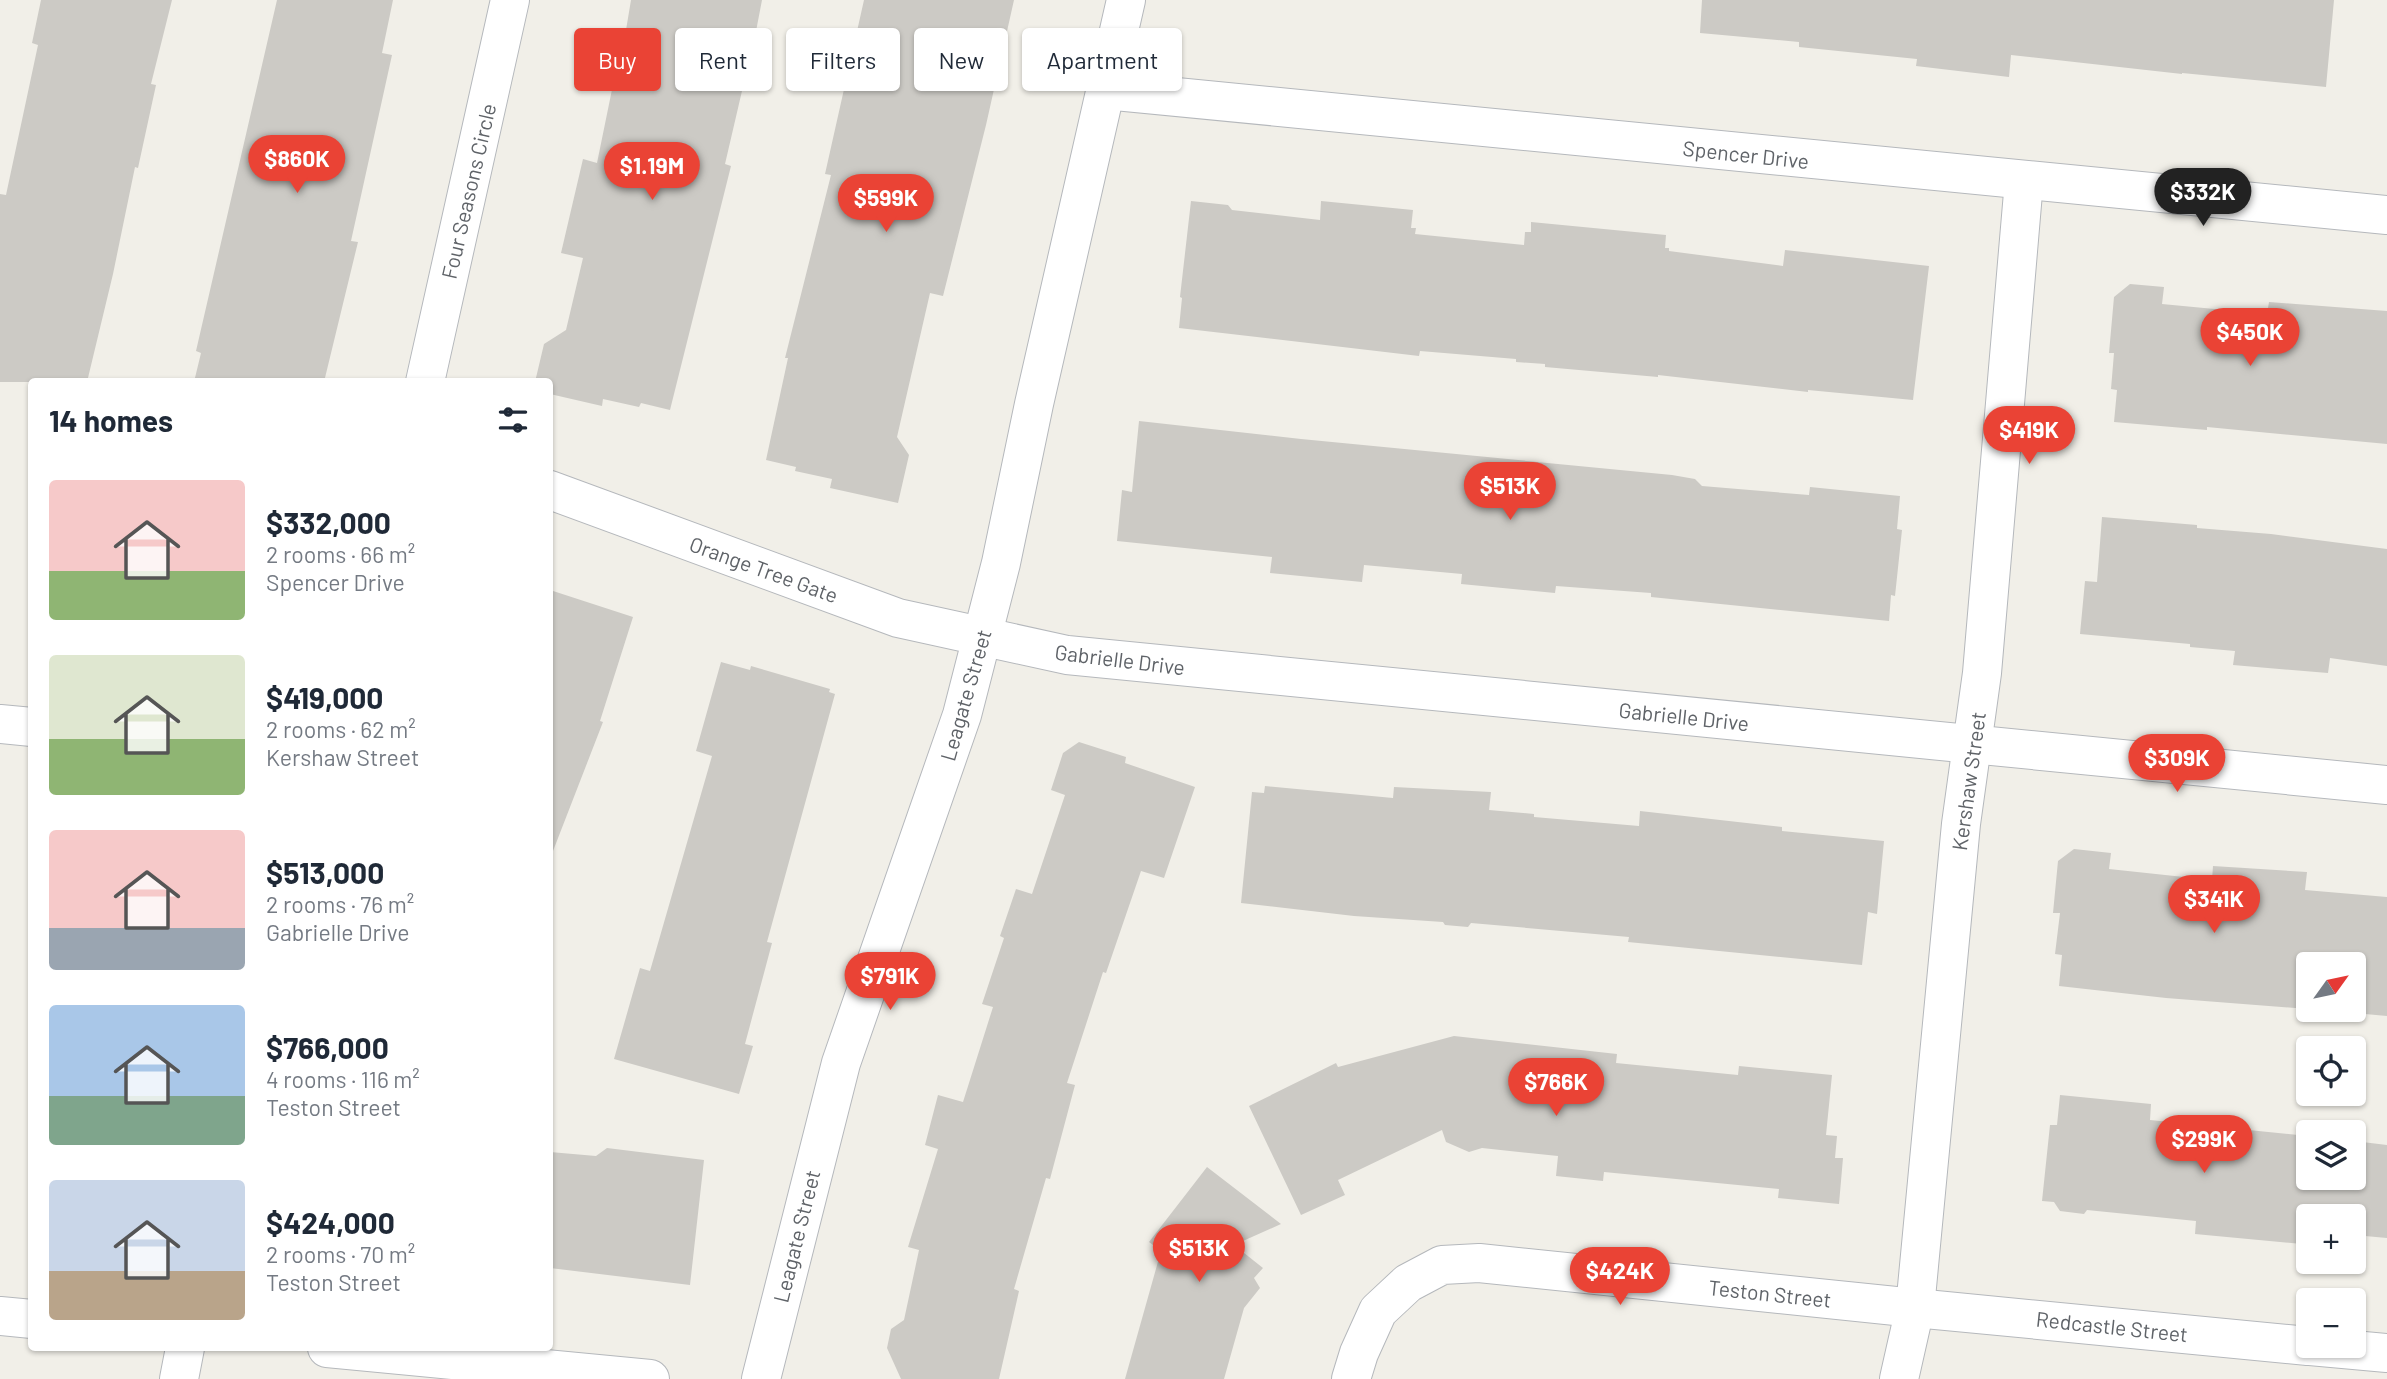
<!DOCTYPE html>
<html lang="en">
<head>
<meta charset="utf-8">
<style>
  :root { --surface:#fff; --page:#f6f6f7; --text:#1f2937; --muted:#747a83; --accent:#ea4335 }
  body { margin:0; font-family:Barlow,sans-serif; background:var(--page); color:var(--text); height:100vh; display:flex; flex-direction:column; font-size:26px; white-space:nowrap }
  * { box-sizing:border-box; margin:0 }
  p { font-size:23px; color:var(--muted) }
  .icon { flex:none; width:38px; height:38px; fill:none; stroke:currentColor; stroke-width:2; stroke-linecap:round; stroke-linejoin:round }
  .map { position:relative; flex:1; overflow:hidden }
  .drawer { position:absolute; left:28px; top:378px; width:525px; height:973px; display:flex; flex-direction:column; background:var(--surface); border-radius:7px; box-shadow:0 2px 5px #0004 }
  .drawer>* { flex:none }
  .top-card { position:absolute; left:574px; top:28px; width:665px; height:63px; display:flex; gap:14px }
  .needle { width:46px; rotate:57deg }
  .buttons { position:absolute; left:2296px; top:952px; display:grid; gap:14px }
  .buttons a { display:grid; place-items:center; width:70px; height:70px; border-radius:7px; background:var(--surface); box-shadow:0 2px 5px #0004; font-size:35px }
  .price { position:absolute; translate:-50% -60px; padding:0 16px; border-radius:24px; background:var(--accent); color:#fff; font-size:23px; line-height:46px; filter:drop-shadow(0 2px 4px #0008) }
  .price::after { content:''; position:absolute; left:50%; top:42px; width:21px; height:16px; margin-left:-10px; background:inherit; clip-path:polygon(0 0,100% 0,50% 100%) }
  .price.current { background:#222; color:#fff }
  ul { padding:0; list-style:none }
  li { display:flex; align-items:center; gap:21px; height:175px; padding:0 21px }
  li span { display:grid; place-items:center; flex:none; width:196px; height:140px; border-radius:7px; color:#555 }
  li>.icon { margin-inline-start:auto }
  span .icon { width:84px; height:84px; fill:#fffc; stroke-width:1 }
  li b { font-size:30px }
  h2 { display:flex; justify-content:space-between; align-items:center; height:84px; padding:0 21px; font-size:30px }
  .pill { padding:0 24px; border-radius:7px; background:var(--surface); box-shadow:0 2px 5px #0004; font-size:24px; line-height:63px }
  .pill.current { background:var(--accent); color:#fff }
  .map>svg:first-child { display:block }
  .building { fill:#cccac5 }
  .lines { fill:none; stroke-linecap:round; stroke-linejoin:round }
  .minor-casing { stroke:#b5b8bc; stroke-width:40 }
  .minor { stroke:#fff; stroke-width:38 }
  .labels { text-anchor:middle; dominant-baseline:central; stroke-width:6; stroke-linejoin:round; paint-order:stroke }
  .street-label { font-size:21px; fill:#5f6368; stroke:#fff }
</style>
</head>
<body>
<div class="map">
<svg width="2387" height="1379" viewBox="0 0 2387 1379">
  <rect width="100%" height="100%" fill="#f1efe8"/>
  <g class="building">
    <polygon points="41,0 172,0 151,84 156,85 138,168 135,167 113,274 87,382 0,382 0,194 6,195 38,45 32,43"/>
    <polygon points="277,0 393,0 382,53 392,55 351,241 358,242 324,382 194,382 201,353 196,351"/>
    <polygon points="631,0 762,0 747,78 745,78 725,164 731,166 670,410 641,403 639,407 603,399 602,406 550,394 550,382 535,382 544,344 566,330 583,258 561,253 583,159 597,163 617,65 620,66"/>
    <polygon points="864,0 1014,0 986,125 943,296 930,293 897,437 909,455 898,503 830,488 832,479 795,471 796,467 766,460 788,358 785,358 831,175 825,174"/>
    <polygon points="1702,0 2334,0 2326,87 2182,73 2182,74 2011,55 2009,77 1916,66 1917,59 1799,47 1799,42 1700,33"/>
    <polygon points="1191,201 1228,205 1232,210 1320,220 1321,201 1413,210 1411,228 1416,228 1415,234 1524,245 1525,232 1531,232 1531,222 1666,235 1665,248 1669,248 1669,251 1783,266 1785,250 1929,266 1913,400 1808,390 1808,392 1658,375 1658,377 1545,367 1545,364 1516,362 1516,359 1420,351 1419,356 1179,328 1182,298 1180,297"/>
    <polygon points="2130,284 2164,287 2162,304 2267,314 2269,302 2387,311 2387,444 2207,427 2207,430 2114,422 2117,390 2111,389 2114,353 2109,353 2114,297"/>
    <polygon points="1139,421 1301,439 1672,475 1695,479 1702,486 1809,495 1810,487 1900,496 1897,529 1902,530 1895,596 1891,595 1889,621 1651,597 1651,593 1556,586 1555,593 1461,584 1462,574 1364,565 1362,582 1270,573 1272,557 1117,541 1122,490 1132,492"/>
    <polygon points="2102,517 2197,525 2197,528 2271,534 2387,549 2387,666 2330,658 2328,673 2233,665 2235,651 2190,647 2190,644 2080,634 2085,581 2097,582"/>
    <polygon points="550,590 633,617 600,721 603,722 553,851 550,851"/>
    <polygon points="721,662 750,670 751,666 830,689 829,692 835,694 767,942 772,943 745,1044 753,1046 739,1094 614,1059 640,968 650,971 712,756 696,751"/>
    <polygon points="1079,742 1126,757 1125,763 1195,787 1164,878 1141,871 1106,973 1103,972 1067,1083 1075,1085 1050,1179 1046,1178 1014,1289 1019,1291 999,1379 901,1379 887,1348 891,1329 904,1320 919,1250 908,1247 938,1149 925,1145 938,1095 963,1102 993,1007 982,1004 1004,938 1000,936 1016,889 1032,894 1065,795 1051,790 1063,753"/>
    <polygon points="1265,786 1393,798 1394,787 1491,792 1489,810 1534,814 1534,817 1639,826 1640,811 1782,827 1782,831 1884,841 1877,914 1868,912 1862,965 1628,942 1629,937 1471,923 1468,927 1445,925 1443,922 1354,916 1241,903 1252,792 1264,793"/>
    <polygon points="2074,849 2111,853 2109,869 2212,880 2213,866 2307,872 2305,890 2387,897 2387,1016 2321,1010 2354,1010 2354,964 2308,964 2308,1009 2166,998 2059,986 2062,955 2055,954 2060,913 2053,913 2058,861"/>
    <polygon points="1454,1036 1617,1054 1616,1063 1738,1075 1739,1066 1832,1075 1826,1135 1837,1136 1835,1158 1843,1158 1839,1204 1778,1198 1779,1189 1604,1172 1603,1181 1556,1176 1558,1156 1482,1148 1469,1152 1446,1142 1442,1130 1338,1180 1345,1195 1301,1215 1249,1106 1336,1063 1338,1067"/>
    <polygon points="2060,1095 2151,1104 2150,1120 2308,1136 2308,1178 2354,1178 2354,1141 2387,1145 2387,1238 2354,1235 2354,1216 2308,1216 2308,1252 2302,1251 2302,1244 2195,1234 2196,1221 2087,1210 2084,1214 2060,1211 2054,1202 2042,1201 2050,1125 2057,1125"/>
    <polygon points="607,1148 704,1160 690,1285 550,1268 550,1152 596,1156"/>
    <polygon points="1207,1167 1281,1224 1234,1245 1263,1268 1254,1278 1260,1288 1244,1308 1224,1379 1125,1379 1161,1251 1149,1242"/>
  </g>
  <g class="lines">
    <defs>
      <g id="minor">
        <polyline points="1105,90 2387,215"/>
        <polyline points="425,382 510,0"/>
        <polyline points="550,490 898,618 1067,655 2387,785"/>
        <polyline points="0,724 32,727"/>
        <polyline points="0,1316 32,1319"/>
        <polyline points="2310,1346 2387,1353"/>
        <polyline points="327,1348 650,1379"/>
        <polyline points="179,1379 185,1348"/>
        <polyline points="761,1379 841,1063 962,715 1001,563 1034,404 1126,0"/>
        <polyline points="1351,1379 1359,1353 1378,1311 1408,1283 1442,1265 1479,1263 1915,1308 2308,1346"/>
        <polyline points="1899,1379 1915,1308 1961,824 1982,673 2024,181"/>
      </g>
    </defs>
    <use href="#minor" class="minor-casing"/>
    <use href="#minor" class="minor"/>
  </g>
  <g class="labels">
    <g class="street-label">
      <text transform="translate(1746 154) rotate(6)">Spencer Drive</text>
      <text transform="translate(468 191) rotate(-77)">Four Seasons Circle</text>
      <text transform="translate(764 569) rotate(20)">Orange Tree Gate</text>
      <text transform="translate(1120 659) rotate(7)">Gabrielle Drive</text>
      <text transform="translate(965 695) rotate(-74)">Leagate Street</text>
      <text transform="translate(1684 716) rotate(6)">Gabrielle Drive</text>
      <text transform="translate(1968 781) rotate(-82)">Kershaw Street</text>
      <text transform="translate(796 1236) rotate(-76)">Leagate Street</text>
      <text transform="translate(1770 1293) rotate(6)">Teston Street</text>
      <text transform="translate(2112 1326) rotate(6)">Redcastle Street</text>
    </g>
  </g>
</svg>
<div class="buttons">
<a><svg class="needle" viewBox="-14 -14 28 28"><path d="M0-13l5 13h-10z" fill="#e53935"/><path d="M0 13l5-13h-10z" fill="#747a83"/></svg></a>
<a><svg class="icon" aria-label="locate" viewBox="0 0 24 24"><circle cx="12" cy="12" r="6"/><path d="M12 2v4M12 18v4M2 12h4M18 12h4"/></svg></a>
<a><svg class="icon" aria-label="layers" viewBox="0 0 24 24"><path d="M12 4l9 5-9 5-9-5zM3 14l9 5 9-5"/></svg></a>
<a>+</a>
<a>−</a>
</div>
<b class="price" style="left:297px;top:195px">$860K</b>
<b class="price" style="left:652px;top:202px">$1.19M</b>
<b class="price current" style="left:2203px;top:228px">$332K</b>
<b class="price" style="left:886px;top:234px">$599K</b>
<b class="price" style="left:2250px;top:368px">$450K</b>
<b class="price" style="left:2029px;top:466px">$419K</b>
<b class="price" style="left:1510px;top:522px">$513K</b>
<b class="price" style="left:2177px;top:794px">$309K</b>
<b class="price" style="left:2214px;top:935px">$341K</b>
<b class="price" style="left:890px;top:1012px">$791K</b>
<b class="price" style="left:1556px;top:1118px">$766K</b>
<b class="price" style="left:2204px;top:1175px">$299K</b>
<b class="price" style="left:1199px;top:1284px">$513K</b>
<b class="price" style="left:1620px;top:1307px">$424K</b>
<div class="top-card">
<a class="pill current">Buy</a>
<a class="pill">Rent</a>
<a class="pill">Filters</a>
<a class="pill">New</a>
<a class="pill">Apartment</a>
</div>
<section class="drawer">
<h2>14 homes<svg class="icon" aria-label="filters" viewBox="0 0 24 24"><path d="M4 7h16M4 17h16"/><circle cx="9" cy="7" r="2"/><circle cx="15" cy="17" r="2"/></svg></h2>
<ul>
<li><span style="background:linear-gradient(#f6c9c9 65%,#8fb573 0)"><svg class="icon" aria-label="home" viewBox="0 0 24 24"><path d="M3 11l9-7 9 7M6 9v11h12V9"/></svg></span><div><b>$332,000</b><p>2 rooms · 66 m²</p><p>Spencer Drive</p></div></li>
<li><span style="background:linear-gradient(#dfe7d0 60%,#8fb573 0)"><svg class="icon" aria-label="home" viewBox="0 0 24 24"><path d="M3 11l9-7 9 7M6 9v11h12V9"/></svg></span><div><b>$419,000</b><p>2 rooms · 62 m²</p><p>Kershaw Street</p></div></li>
<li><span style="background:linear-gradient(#f6c9c9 70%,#9aa5b1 0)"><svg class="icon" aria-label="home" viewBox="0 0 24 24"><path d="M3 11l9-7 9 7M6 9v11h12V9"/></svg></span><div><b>$513,000</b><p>2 rooms · 76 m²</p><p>Gabrielle Drive</p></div></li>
<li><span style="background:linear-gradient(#a9c7e8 65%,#7fa58c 0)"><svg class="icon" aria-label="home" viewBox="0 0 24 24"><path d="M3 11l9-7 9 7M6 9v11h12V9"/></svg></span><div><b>$766,000</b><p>4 rooms · 116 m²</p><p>Teston Street</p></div></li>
<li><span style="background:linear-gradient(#c9d6e8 65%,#b9a48a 0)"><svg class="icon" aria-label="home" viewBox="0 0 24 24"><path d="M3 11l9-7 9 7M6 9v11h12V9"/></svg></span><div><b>$424,000</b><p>2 rooms · 70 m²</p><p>Teston Street</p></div></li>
</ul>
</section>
</div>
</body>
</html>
